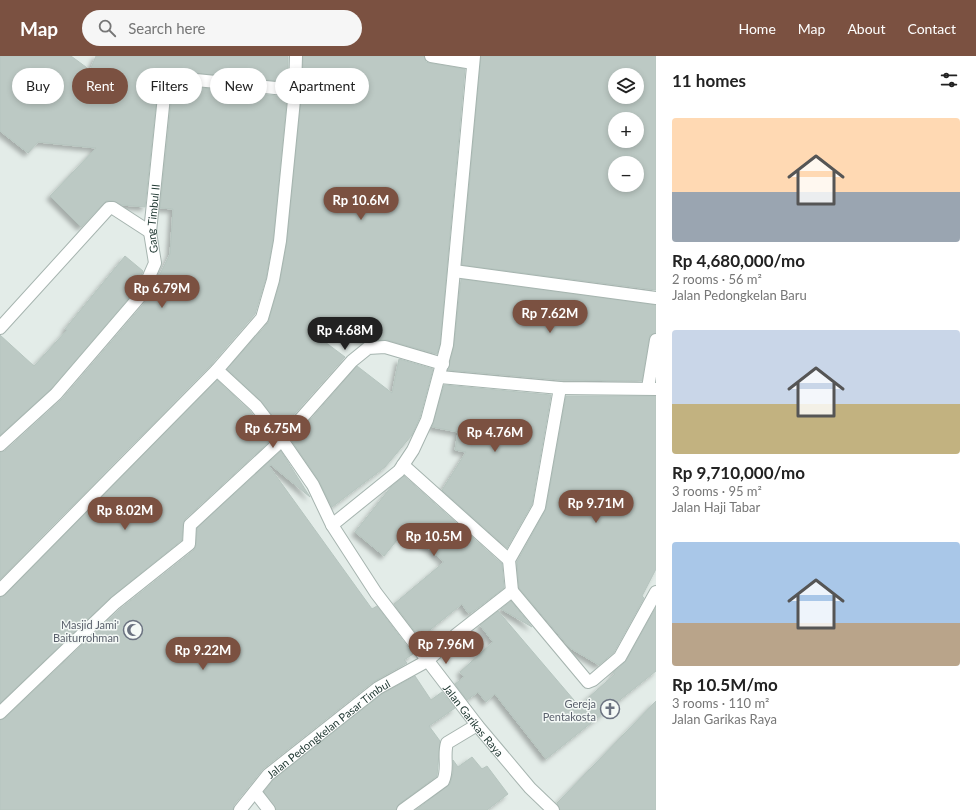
<!DOCTYPE html>
<html lang="en">
<head>
<meta charset="utf-8">
<style>
  :root { --surface:#fff; --page:#f6f6f6; --text:#222; --muted:#767676; --accent:#7b5141 }
  body { margin:0; font-family:Lato,sans-serif; background:var(--page); color:var(--text); height:100vh; display:flex; flex-direction:column; font-size:15px; white-space:nowrap }
  * { box-sizing:border-box; margin:0 }
  p { font-size:13px; color:var(--muted) }
  .icon { flex:none; width:22px; height:22px; fill:none; stroke:currentColor; stroke-width:2; stroke-linecap:round; stroke-linejoin:round }
  .map { position:relative; flex:1; overflow:hidden }
  .drawer { display:flex; flex-direction:column; background:var(--surface); width:320px }
  .drawer>* { flex:none }
  .top-card { position:absolute; left:12px; top:12px; width:380px; height:36px; display:flex; gap:8px }
  .buttons { position:absolute; left:608px; top:12px; display:grid; gap:8px }
  .buttons a { display:grid; place-items:center; width:36px; height:36px; border-radius:50%; background:var(--surface); box-shadow:0 2px 6px #0003; font-size:20px }
  .price { position:absolute; translate:-50% -34px; padding:0 9px; border-radius:14px; background:var(--accent); color:#fff; font-size:13px; line-height:26px; filter:drop-shadow(0 1px 2px #0008) }
  .price::after { content:''; position:absolute; left:50%; top:24px; width:12px; height:9px; margin-left:-6px; background:inherit; clip-path:polygon(0 0,100% 0,50% 100%) }
  .price.selected { background:#222; color:#fff }
  ul { padding:0; list-style:none }
  li { display:grid; align-content:center; gap:8px; height:212px; padding:0 16px }
  li span { display:grid; place-items:center; height:124px; border-radius:4px; color:#555 }
  li>.icon { margin-inline-start:auto }
  span .icon { width:72px; height:72px; fill:#fffc; stroke-width:1 }
  li b { font-size:17px }
  h2 { display:flex; justify-content:space-between; align-items:center; height:48px; padding:0 16px; font-size:17px }
  .chip { padding:0 14px; border-radius:18px; background:var(--surface); box-shadow:0 2px 6px #0003; font-size:14px; line-height:36px }
  .chip.selected { background:var(--accent); color:#fff }
  header { display:flex; align-items:center; gap:24px; box-sizing:border-box; height:56px; padding:0 20px; background:var(--accent); color:#fff }
  header strong { font-size:19px }
  nav { display:flex; gap:22px; margin-inline-start:auto; font-size:14px }
  .search { width:280px; height:36px; background:var(--page); display:flex; align-items:center; gap:10px; box-sizing:border-box; padding:0 14px; border-radius:22px; color:var(--muted); font-size:15px }
  main { display:flex; flex:1; min-height:0 }
  .map>svg:first-child { display:block }
  .building { fill:#bcc9c4; stroke:#b6c5bf; fill-rule:evenodd; filter:url(#shadow) }
  .lines { fill:none; stroke-linecap:round; stroke-linejoin:round }
  .minor-casing { stroke:#a6b4af; stroke-width:14 }
  .minor { stroke:#fff; stroke-width:12 }
  .labels { text-anchor:middle; dominant-baseline:central; stroke-width:3; stroke-linejoin:round; paint-order:stroke }
  .street-label { font-size:11px; fill:#243c36; stroke:#f4f9f6 }
  .worship-label { font-size:11px; fill:#5b616d; stroke:#f4f9f6; text-anchor:end }
</style>
</head>
<body>
<header>
<strong>Map</strong>
<div class="search"><svg class="icon" aria-label="search" viewBox="0 0 24 24"><circle cx="10" cy="10" r="6"/><path d="M15 15l6 6"/></svg>Search here</div>
<nav><a>Home</a><a>Map</a><a>About</a><a>Contact</a></nav>
</header>
<main>
<div class="map">
<svg width="656" height="754" viewBox="0 0 656 754">
  <defs>
    <filter id="shadow"><feDropShadow dx="-3.5" dy="3.5" stdDeviation="2" flood-color="#0004"/></filter>
  </defs>
  <rect width="100%" height="100%" fill="#e3ece8"/>
  <g class="building">
    <polygon points="0,0 71,0 90,14 96,0 288,0 288,26 163,14 159,20 145,151 122,149 113,145 106,145 81,171 50,140 96,92 38,86 28,97 0,75"/>
    <polygon points="303,0 424,0 426,6 429,7 465,13 440,288 437,298 387,284 371,284 309,274 345,301 282,372 261,345 227,313 268,267 280,225 287,186 302,35"/>
    <path d="M481,0H656V234L462,209ZM615,19H637V41H615ZM615,63H637V85H615ZM615,107H637V129H615Z"/>
    <polygon points="173,29 287,41 273,184 266,222 255,258 211,309 0,523 0,396 5,395 62,343 147,244 170,198 173,153 160,152"/>
    <polygon points="125,200 143,215 135,235 51,333 0,379 0,279 34,310 67,274 65,273"/>
    <polygon points="461,223 656,249 656,277 650,279 649,283 642,325 560,324 448,314 454,290"/>
    <polygon points="399,303 433,313 420,361 412,379 385,411 332,451 319,425 292,385 357,310 392,337"/>
    <polygon points="217,324 250,355 272,383 185,463 183,469 182,484 110,542 0,647 0,541 5,539"/>
    <polygon points="444,329 551,339 532,448 507,492 442,434 466,396 455,394 458,376 432,371"/>
    <polygon points="566,340 656,340 656,513 642,540 644,542 614,596 599,609 570,592 519,532 517,506 546,453"/>
    <polygon points="281,395 310,441 271,409 269,410 372,553 377,550 413,598 404,604 407,607 373,626 263,713 234,749 233,754 0,754 0,664 5,662 120,553 194,494 196,489 197,472"/>
    <polygon points="404,420 502,508 504,532 471,557 470,556 468,557 462,548 420,582 394,548 444,506 406,473 384,500 355,476 391,431"/>
    <polygon points="511,545 532,571 501,553"/>
    <polygon points="656,551 656,615 546,703 495,638 486,646 478,636 467,644 455,628 464,621 460,616 493,586 480,569 498,555 579,650 615,618 613,617 626,605"/>
    <polygon points="415,620 431,644 442,636 455,652 429,670 440,685 437,720 399,748 396,754 276,754 264,736 273,724 382,638"/>
    <polygon points="656,645 656,754 560,754 557,747"/>
    <polygon points="472,701 482,713 487,710 508,738 487,754 416,754 450,728 453,717 453,704 458,711"/>
  </g>
  <g class="lines">
    <defs>
      <g id="minor">
        <polyline points="431,0 473,7"/>
        <polyline points="454,215 656,242"/>
        <polyline points="0,272 109,152 113,152 150,176"/>
        <path id="s1" d="M217,314L256,350L282,384L313,429L332,469L376,537L477,669L530,732L553,754"/>
        <polyline points="440,321 560,332 656,333"/>
        <polyline points="648,332 656,284"/>
        <path id="s2" d="M0,389L56,338L141,239L155,207L150,176L166,21L295,34"/>
        <polyline points="403,409 509,504"/>
        <polyline points="332,469 399,415 413,394 427,364 447,289 474,0"/>
        <polyline points="0,534 217,314 262,262 273,224 280,185 295,34 296,0"/>
        <polyline points="512,535 509,504 539,451 560,332"/>
        <polyline points="0,657 115,547 189,488 190,469 282,384 352,305 368,292 385,291 443,308"/>
        <polyline points="255,736 269,754"/>
        <path id="s3" d="M240,754L268,719L378,632L427,605L457,578L512,535L588,626L593,624L620,601L656,536"/>
        <path d="M403,754L443,725C449,713 443,700 447,687L477,669"/>
      </g>
    </defs>
    <use href="#minor" class="minor-casing"/>
    <use href="#minor" class="minor"/>
  </g>
  <defs>
    <symbol id="mosque-ring" viewBox="-11 -11 22 22"><circle r="9.5" fill="#f4f9f6" stroke="#6b7280" stroke-width="1.5"/><path d="M3.5-4.9A6 6 0 1 0 3.5 4.9A5 5 0 1 1 3.5-4.9Z" fill="#6b7280"/></symbol>
    <symbol id="church-ring" viewBox="-11 -11 22 22"><circle r="9.5" fill="#f4f9f6" stroke="#6b7280" stroke-width="1.5"/><path d="M-1.2-6h2.4v3.5h3.3v2.4h-3.3V6h-2.4V-.1h-3.3v-2.4h3.3Z" fill="#6b7280"/></symbol>
  </defs>
  <g fill-rule="evenodd">
    <use href="#mosque-ring" x="122" y="563" width="22" height="22"/>
    <use href="#church-ring" x="599" y="642" width="22" height="22"/>
  </g>
  <g class="labels">
    <g class="street-label">
      <text stroke="none"><textPath href="#s2" startOffset="286">Gang Timbul II</textPath></text>
      <text stroke="none"><textPath href="#s1" startOffset="436">Jalan Garikas Raya</textPath></text>
      <text stroke="none"><textPath href="#s3" startOffset="121">Jalan Pedongkelan Pasar Timbul</textPath></text>
    </g>
    <g class="worship-label">
      <text x="119" y="568">Masjid Jami'<tspan x="119" dy="13">Baiturrohman</tspan></text>
      <text x="596" y="647">Gereja<tspan x="596" dy="13">Pentakosta</tspan></text>
    </g>
  </g>
</svg>
<div class="buttons">
<a><svg class="icon" aria-label="layers" viewBox="0 0 24 24"><path d="M12 4l9 5-9 5-9-5zM3 14l9 5 9-5"/></svg></a>
<a>+</a>
<a>−</a>
</div>
<b class="price" style="left:361px;top:165px">Rp 10.6M</b>
<b class="price" style="left:162px;top:253px">Rp 6.79M</b>
<b class="price" style="left:550px;top:278px">Rp 7.62M</b>
<b class="price selected" style="left:345px;top:295px">Rp 4.68M</b>
<b class="price" style="left:273px;top:393px">Rp 6.75M</b>
<b class="price" style="left:495px;top:397px">Rp 4.76M</b>
<b class="price" style="left:596px;top:468px">Rp 9.71M</b>
<b class="price" style="left:125px;top:475px">Rp 8.02M</b>
<b class="price" style="left:434px;top:501px">Rp 10.5M</b>
<b class="price" style="left:446px;top:609px">Rp 7.96M</b>
<b class="price" style="left:203px;top:615px">Rp 9.22M</b>
<div class="top-card">
<a class="chip">Buy</a>
<a class="chip selected">Rent</a>
<a class="chip">Filters</a>
<a class="chip">New</a>
<a class="chip">Apartment</a>
</div>
</div>
<section class="drawer">
<h2>11 homes<svg class="icon" aria-label="filters" viewBox="0 0 24 24"><path d="M4 7h16M4 17h16"/><circle cx="9" cy="7" r="2"/><circle cx="15" cy="17" r="2"/></svg></h2>
<ul>
<li><span style="background:linear-gradient(#ffd9b3 60%,#9aa5b1 0)"><svg class="icon" aria-label="home" viewBox="0 0 24 24"><path d="M3 11l9-7 9 7M6 9v11h12V9"/></svg></span><div><b>Rp 4,680,000/mo</b><p>2 rooms · 56 m²</p><p>Jalan Pedongkelan Baru</p></div></li>
<li><span style="background:linear-gradient(#c9d6e8 60%,#c2b280 0)"><svg class="icon" aria-label="home" viewBox="0 0 24 24"><path d="M3 11l9-7 9 7M6 9v11h12V9"/></svg></span><div><b>Rp 9,710,000/mo</b><p>3 rooms · 95 m²</p><p>Jalan Haji Tabar</p></div></li>
<li><span style="background:linear-gradient(#a9c7e8 65%,#b9a48a 0)"><svg class="icon" aria-label="home" viewBox="0 0 24 24"><path d="M3 11l9-7 9 7M6 9v11h12V9"/></svg></span><div><b>Rp 10.5M/mo</b><p>3 rooms · 110 m²</p><p>Jalan Garikas Raya</p></div></li>
</ul>
</section>
</main>
</body>
</html>
